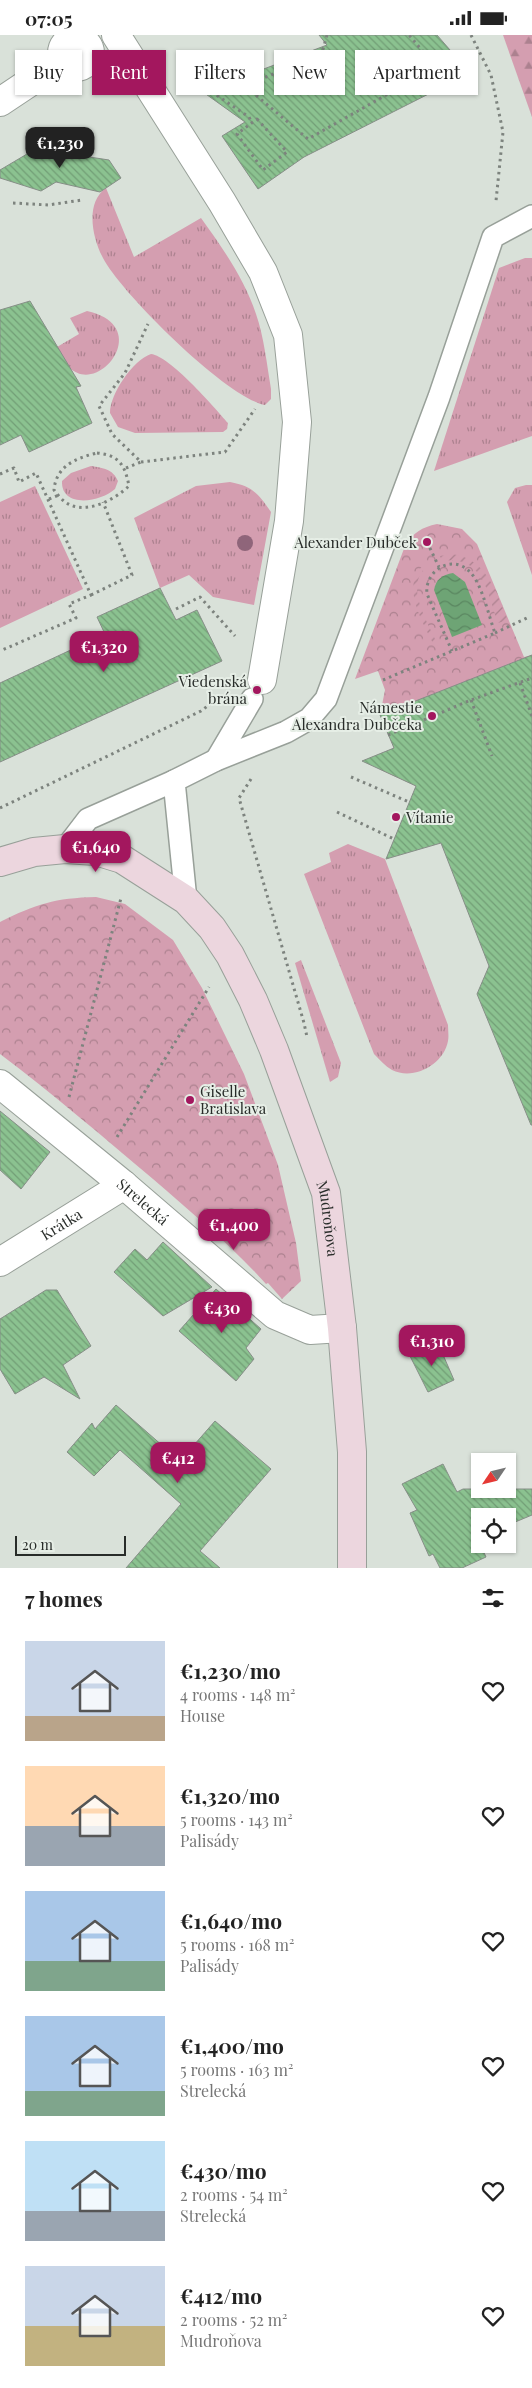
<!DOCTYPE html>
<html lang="en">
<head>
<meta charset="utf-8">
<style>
  :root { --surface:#fff; --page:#f2f2f2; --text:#222; --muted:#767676; --accent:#a3175e }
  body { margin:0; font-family:"Playfair Display",serif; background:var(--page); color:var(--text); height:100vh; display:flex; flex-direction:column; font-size:19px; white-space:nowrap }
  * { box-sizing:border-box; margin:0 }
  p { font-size:16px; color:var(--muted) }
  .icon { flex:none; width:28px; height:28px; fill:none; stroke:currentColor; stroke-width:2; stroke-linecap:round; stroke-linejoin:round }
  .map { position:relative; height:1533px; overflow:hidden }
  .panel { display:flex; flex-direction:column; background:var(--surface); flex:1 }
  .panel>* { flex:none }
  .top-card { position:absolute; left:15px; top:15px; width:502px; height:45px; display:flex; gap:10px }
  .needle { width:32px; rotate:235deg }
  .controls { position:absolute; left:471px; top:1418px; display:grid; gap:10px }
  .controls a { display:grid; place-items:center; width:45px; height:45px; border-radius:0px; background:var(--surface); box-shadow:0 1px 4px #0004; font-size:25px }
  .scale { position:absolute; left:15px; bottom:12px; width:111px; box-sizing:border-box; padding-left:5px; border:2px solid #282c29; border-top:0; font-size:14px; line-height:18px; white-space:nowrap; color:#282c29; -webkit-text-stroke:4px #e6eee6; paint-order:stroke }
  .price { position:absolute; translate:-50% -42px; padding:0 11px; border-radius:10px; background:var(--accent); color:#fff; font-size:16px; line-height:32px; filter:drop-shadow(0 1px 2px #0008) }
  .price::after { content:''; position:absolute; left:50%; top:30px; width:15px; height:11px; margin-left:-8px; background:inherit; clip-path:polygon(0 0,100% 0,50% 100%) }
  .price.current { background:#222; color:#fff }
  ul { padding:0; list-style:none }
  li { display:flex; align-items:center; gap:15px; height:125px; padding:0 25px }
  li span { display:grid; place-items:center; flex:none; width:140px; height:100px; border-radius:0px; color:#555 }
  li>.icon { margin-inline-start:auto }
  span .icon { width:60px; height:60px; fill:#fffc; stroke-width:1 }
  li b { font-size:21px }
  h2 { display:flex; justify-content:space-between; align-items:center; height:60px; padding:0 25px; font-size:21px }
  .pill { padding:0 18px; border-radius:0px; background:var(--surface); box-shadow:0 1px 4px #0004; font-size:18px; line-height:45px }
  .pill.current { background:var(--accent); color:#fff }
  .status { display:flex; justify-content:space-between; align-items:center; height:35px; padding:0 25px; background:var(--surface); direction:ltr }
  .status svg { height:14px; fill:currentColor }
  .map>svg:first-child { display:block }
  .grass { fill:url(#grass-tufts) }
  .forest { fill:url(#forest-firs) }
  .park { fill:url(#park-crowns) }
  .garden { fill:url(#garden-furrows) }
  .water { fill:url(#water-waves) }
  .building { fill:url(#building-back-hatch); stroke:#868e87 }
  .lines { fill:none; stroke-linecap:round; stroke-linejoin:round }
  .lane-casing { stroke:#98a099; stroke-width:24 }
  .street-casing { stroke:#98a099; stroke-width:30 }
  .secondary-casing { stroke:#98a099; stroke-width:30 }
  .path { stroke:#7d837e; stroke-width:3; stroke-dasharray:2.5 4; stroke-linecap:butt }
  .lane { stroke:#fff; stroke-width:21 }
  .street { stroke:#fff; stroke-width:28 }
  .secondary { stroke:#ecd6de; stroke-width:28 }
  .tree { fill:#8f657a }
  .poi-dot { fill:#a3175e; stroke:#e6eee6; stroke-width:2 }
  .labels { text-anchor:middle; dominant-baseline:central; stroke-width:4; stroke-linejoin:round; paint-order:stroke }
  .poi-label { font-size:15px; fill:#282c29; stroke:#e6eee6; text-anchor:end }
  .street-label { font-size:15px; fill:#282c29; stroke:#e6eee6 }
</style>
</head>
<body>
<div class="status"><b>07:05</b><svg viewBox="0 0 49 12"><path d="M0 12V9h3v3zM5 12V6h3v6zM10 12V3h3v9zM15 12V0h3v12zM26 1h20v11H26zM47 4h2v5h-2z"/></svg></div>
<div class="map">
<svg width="532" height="1533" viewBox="0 0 532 1533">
  <defs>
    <pattern id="grass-tufts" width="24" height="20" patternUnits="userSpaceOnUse" patternTransform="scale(1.25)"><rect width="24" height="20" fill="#d49eb0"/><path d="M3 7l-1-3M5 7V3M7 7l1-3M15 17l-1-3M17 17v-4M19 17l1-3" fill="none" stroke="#ac818f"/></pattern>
    <pattern id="forest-firs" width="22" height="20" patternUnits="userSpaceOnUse" patternTransform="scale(1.25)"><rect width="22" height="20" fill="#d49eb0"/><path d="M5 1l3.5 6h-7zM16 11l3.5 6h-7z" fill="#ac818f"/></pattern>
    <pattern id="park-crowns" width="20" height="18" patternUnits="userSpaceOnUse" patternTransform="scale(1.25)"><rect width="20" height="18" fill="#d49eb0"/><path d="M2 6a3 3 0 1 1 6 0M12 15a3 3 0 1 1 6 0" fill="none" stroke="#ac818f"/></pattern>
    <pattern id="garden-furrows" width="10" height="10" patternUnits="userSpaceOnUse" patternTransform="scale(1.25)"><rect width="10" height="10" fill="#d49eb0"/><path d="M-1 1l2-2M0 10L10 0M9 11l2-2" fill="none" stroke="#ac818f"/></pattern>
    <pattern id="water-waves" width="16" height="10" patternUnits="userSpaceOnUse" patternTransform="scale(1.25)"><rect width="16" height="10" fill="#6ea475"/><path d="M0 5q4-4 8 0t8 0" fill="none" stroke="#5a8660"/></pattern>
    <pattern id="building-back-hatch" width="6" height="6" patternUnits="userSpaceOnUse" patternTransform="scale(1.25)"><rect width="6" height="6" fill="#8bc290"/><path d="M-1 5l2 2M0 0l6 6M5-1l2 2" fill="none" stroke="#729e76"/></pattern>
  </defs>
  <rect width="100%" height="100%" fill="#d9e1d9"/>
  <g class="grass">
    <path d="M106,153L134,222L201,183C222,212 245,245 256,279C264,302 267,330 271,354V364L265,370C227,363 121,258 103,223C92,202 85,168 106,153Z"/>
    <polygon points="525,223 532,223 532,401 434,436 499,233"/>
    <path d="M87,276C155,291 98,363 69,332C64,327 61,318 57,312L79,299L70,283Z"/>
    <path d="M151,319C170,321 214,372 228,388L227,394L223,397L135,398L118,392L110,378C110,359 133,325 151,319Z"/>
    <path d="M91,431C103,433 113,434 118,446L115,454C101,467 61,474 62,446L71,438Z"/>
    <path d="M230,447C252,451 258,458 271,477L254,570L213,562L189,540L160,553L134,483L196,451Z"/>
    <polygon points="526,450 532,450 532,540 507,467 515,453"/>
    <polygon points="35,451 83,554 0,593 0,467"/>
    <path d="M348,809L385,824L448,990C448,995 449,1001 448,1006C444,1029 414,1046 392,1035C385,1031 380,1025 374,1019L304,839L331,827L329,818Z"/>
    <polygon points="301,925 341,1028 338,1042 330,1047 295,928"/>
  </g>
  <polygon class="forest" points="503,0 532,0 532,82"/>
  <g class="park">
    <path d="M437,489L462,494L477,509L524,622L532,620V706L416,751L381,735L375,721L394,713L380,680L385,655L378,636L355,644L405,511C413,498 422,492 437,489Z"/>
    <path d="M96,862L125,869L173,905L202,953L244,1039L278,1130L296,1208L301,1246L282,1264L268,1248L266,1249C233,1212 192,1178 153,1144C102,1101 53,1059 0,1019V887C36,869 55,863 96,862Z"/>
  </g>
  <g class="garden">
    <path d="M451,519C487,523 495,556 508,585L498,588C487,558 484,520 442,526L440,521Z"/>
    <path d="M428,527L429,530C402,549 428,587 438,610L435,612C423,587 397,547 428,527Z"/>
  </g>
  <path class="water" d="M453,538L465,547L482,590L452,602L434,555C436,544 442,540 453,538Z"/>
  <g class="building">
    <polygon points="319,0 437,0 470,38 304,122 258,154 222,101 245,87 203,57 327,10"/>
    <polygon points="54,103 83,121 109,125 121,143 100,157 56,147 41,156 0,143 0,135"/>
    <polygon points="30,266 81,351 76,352 92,388 29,417 21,400 0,410 0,275"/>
    <polygon points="160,553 176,585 197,575 222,626 0,727 0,648 105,599 97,582"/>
    <polygon points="532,620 532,1090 531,1090 477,959 489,931 441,808 386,824 416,751 362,726 394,713 380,680"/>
    <polygon points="0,1076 50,1117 21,1154 0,1135"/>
    <polygon points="163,1207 212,1252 163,1281 114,1237 135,1214 147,1225"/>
    <polygon points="216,1254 261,1294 246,1313 254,1324 236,1346 179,1296"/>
    <polygon points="46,1255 57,1255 91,1311 63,1330 80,1364 44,1342 15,1359 0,1334 0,1284"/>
    <polygon points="437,1306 454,1345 428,1357 409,1319"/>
    <polygon points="116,1370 180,1426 215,1386 271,1434 200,1516 220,1533 126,1533 181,1469 120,1415 94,1441 67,1417 92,1388 95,1394"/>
    <polygon points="443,1429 457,1457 463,1454 532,1454 532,1480 508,1490 508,1481 480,1481 480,1501 477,1502 486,1522 462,1533 440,1533 433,1519 429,1521 410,1478 417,1475 402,1449"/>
  </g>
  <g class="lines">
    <defs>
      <g id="lane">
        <polyline points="216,725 252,664"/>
        <polyline points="65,814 88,784 174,746"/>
        <polyline points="186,865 174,746 216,725 286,697 309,684 326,664 439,362 493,202 532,181"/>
      </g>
      <g id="street">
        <polyline points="116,0 222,167 263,237 288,300 297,387 289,486 262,645"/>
        <circle cx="76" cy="18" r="14"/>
        <polyline points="0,67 63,25"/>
        <path id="s1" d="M0,1049L124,1150L275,1280L310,1295L342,1293"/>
        <path id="s2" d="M0,1227L124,1150"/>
      </g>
      <g id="secondary">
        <path id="s3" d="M0,827L34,817L65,814L96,816L122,824L186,865L212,893L230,920L253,965L274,1015L326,1158L342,1293L352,1417V1533"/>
      </g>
    </defs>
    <use href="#lane" class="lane-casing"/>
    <use href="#street" class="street-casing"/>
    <use href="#secondary" class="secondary-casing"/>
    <g class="path">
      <polyline points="327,0 322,18 245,51 308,104 436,32 409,0"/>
      <polyline points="471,0 491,40 503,97 496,166"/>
      <polyline points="206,53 249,82 252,88"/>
      <polygon points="257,84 287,117 263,135 237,99"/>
      <polyline points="13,168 48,170 82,165"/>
      <path d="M97,418C119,420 125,430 129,451C114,465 85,481 65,467C61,464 57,459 54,455C56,431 76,423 97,418Z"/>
      <polyline points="141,427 225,417 255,374"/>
      <polyline points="126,433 141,427 112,399 99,371 125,338 148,289"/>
      <polyline points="0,439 14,433 19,447 36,438 91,560 69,569 76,583 0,616"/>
      <polyline points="49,464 59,460"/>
      <polyline points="427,507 439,532"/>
      <polyline points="91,560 132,540 103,467"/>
      <polyline points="176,574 200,562 235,601"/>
      <polyline points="495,598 529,582"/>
      <path d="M383,645L495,598C489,582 482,549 470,537C452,518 424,536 427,559L452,616"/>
      <polyline points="520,648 532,681"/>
      <polyline points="471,665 492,721"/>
      <polyline points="388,700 471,665 532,643"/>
      <polyline points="351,742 409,767"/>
      <polyline points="251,744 239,763 304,988 307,1002"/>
      <polyline points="0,773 201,676 214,666"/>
      <polyline points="337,777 394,804"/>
      <polyline points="69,1062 121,863"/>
      <polyline points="117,1102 209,952"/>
    </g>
    <use href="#lane" class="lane"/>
    <use href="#street" class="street"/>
    <use href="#secondary" class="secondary"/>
  </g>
  <circle class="tree" cx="245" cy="508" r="8"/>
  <g class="poi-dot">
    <circle cx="427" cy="507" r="5"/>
    <circle cx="257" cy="655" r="5"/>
    <circle cx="432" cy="681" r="5"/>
    <circle cx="396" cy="782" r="5"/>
    <circle cx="190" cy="1065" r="5"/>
  </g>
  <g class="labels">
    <g class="poi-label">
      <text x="417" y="507">Alexander Dubček</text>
      <text x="247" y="646">Viedenská<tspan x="247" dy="17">brána</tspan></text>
      <text x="422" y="672">Námestie<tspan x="422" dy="17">Alexandra Dubčeka</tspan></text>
      <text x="406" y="782" text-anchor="start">Vítanie</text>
      <text x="200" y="1056" text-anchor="start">Giselle<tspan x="200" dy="17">Bratislava</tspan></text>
    </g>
    <g class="street-label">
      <text stroke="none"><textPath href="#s1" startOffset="185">Strelecká</textPath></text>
      <text stroke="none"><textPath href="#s3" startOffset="554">Mudroňova</textPath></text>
      <text stroke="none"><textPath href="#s2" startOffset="72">Krátka</textPath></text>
    </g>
  </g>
</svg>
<div class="controls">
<a><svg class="needle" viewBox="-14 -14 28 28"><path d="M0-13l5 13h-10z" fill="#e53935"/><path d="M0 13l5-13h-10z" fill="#767676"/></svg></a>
<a><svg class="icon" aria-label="locate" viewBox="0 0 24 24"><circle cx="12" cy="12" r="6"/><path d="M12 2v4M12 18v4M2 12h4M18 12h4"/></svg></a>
</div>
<div class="scale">20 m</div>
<b class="price current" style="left:60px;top:134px">€1,230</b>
<b class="price" style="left:104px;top:638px">€1,320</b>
<b class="price" style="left:96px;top:838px">€1,640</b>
<b class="price" style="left:234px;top:1216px">€1,400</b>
<b class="price" style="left:222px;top:1299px">€430</b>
<b class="price" style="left:432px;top:1332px">€1,310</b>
<b class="price" style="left:178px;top:1449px">€412</b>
<div class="top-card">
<a class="pill">Buy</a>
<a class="pill current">Rent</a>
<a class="pill">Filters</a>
<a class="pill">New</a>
<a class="pill">Apartment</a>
</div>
</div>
<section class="panel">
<h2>7 homes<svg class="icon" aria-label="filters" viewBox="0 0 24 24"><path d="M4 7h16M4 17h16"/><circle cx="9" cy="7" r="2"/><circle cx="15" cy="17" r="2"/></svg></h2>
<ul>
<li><span style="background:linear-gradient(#c9d6e8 75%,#b9a48a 0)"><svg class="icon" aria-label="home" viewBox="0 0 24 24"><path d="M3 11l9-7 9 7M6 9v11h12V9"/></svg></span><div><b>€1,230/mo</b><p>4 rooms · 148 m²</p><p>House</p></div><svg class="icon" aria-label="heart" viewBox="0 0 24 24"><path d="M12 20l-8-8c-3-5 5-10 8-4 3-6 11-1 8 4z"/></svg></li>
<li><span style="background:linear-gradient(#ffd9b3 60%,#9aa5b1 0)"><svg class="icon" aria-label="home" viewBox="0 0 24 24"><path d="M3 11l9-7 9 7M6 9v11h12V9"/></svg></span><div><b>€1,320/mo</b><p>5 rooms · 143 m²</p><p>Palisády</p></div><svg class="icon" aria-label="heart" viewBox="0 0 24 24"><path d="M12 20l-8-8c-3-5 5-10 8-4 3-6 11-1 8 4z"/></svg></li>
<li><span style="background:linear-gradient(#a9c7e8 70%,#7fa58c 0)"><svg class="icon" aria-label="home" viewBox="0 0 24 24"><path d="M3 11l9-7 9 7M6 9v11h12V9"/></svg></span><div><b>€1,640/mo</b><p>5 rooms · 168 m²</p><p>Palisády</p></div><svg class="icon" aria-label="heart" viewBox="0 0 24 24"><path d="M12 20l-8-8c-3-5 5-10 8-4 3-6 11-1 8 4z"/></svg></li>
<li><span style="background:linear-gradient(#a9c7e8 75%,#7fa58c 0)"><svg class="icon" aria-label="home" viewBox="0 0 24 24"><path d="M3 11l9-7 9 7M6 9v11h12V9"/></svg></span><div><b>€1,400/mo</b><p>5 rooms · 163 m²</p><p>Strelecká</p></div><svg class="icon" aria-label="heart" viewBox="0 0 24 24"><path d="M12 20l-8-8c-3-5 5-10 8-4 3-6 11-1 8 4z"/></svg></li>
<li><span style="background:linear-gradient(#bfe0f5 70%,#9aa5b1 0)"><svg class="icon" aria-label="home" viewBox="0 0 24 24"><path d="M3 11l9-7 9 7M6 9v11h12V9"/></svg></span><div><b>€430/mo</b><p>2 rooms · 54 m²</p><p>Strelecká</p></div><svg class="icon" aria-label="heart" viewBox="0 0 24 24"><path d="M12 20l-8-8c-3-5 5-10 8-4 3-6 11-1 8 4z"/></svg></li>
<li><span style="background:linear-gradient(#c9d6e8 60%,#c2b280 0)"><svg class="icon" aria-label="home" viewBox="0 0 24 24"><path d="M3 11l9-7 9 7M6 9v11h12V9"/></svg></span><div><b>€412/mo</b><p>2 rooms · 52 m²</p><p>Mudroňova</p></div><svg class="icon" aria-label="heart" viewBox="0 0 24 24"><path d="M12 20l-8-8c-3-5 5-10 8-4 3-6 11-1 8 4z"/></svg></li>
</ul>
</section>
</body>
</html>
